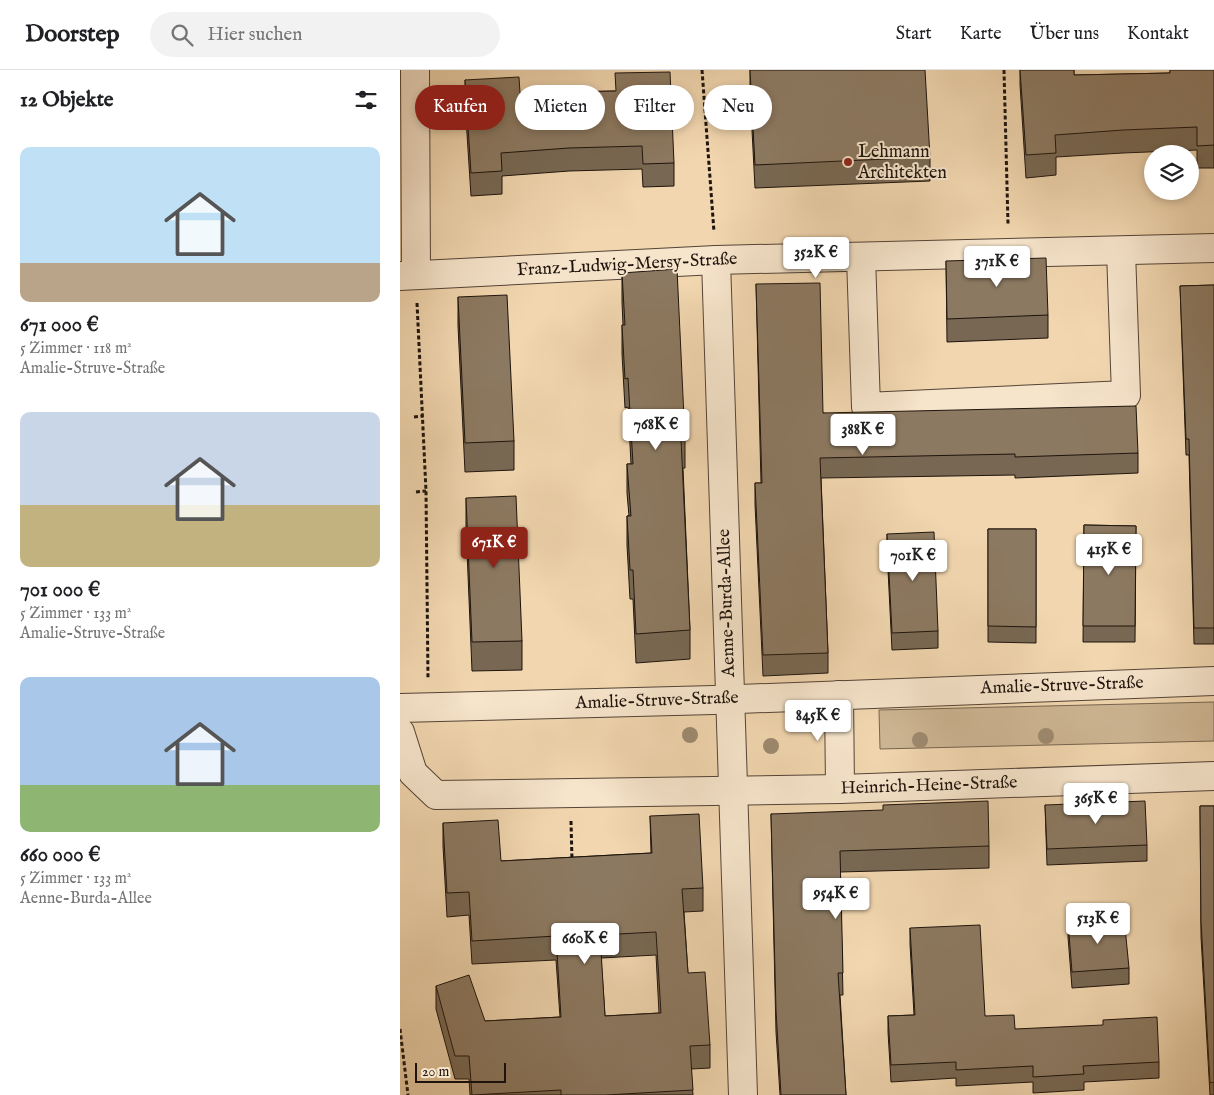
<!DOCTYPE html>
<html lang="de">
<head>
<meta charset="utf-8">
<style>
  :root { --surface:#fff; --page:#f2f2f2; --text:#202124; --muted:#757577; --line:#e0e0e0; --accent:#8f2418 }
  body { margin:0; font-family:"IM FELL English",serif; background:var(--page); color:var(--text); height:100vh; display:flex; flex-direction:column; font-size:19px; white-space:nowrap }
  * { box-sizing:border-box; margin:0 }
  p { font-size:16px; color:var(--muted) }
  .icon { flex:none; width:28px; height:28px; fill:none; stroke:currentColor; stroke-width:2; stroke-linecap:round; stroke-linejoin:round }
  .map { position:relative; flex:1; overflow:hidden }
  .panel { display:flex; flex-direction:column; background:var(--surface); width:400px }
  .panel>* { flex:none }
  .banner { position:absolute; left:15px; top:15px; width:475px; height:45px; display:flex; gap:10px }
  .tools { position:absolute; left:744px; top:75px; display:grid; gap:10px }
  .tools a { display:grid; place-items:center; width:55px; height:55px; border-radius:50%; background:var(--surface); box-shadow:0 2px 8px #0003; font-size:25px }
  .scale { position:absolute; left:15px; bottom:12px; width:91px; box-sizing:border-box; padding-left:5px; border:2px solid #1e140d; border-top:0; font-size:14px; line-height:18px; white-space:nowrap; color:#1e140d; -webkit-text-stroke:4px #f6e4cb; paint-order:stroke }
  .price { position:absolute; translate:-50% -42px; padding:0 11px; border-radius:5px; background:#fff; color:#222; font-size:16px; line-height:32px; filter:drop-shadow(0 1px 2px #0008) }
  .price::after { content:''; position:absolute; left:50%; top:30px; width:15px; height:11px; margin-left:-8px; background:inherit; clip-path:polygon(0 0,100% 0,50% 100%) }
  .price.active { background:var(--accent); color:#fff }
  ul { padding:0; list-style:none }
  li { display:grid; align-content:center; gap:10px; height:265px; padding:0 20px }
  li span { display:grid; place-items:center; height:155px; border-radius:10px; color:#555 }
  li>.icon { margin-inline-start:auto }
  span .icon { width:90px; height:90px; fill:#fffc; stroke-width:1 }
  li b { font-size:21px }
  h2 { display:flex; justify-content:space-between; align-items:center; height:60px; padding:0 20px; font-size:21px }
  .tag { padding:0 18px; border-radius:22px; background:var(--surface); box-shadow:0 2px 8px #0003; font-size:18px; line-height:45px }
  .tag.active { background:var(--accent); color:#fff }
  header { display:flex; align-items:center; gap:30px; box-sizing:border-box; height:70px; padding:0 25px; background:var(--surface); border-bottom:1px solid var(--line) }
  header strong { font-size:24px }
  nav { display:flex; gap:28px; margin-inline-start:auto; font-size:18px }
  .search { width:350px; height:45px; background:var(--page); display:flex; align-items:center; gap:12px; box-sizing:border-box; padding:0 18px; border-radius:28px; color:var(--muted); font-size:19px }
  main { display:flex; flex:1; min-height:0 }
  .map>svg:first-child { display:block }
  .green { fill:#cdb593; stroke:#766450 }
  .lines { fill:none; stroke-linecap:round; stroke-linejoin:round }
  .minor-casing { stroke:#534436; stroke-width:30 }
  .path { stroke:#1e140d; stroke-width:3; stroke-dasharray:4 2.5; stroke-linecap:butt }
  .minor { stroke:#f6e4cb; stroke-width:28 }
  .tree { fill:#9e8a70 }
  .wall { fill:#786853; stroke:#1e140d; fill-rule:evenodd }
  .building { fill:#8c7961; stroke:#1e140d; fill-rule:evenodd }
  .poi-dot { fill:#8f2418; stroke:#f6e4cb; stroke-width:2 }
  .labels { text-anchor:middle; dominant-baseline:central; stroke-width:4; stroke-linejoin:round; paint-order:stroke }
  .poi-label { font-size:18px; fill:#1e140d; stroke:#f6e4cb; text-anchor:start }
  .street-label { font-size:18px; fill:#1e140d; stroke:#f6e4cb }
</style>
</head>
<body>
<header>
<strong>Doorstep</strong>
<div class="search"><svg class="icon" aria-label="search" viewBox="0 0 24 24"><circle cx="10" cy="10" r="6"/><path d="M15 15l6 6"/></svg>Hier suchen</div>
<nav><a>Start</a><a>Karte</a><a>Über uns</a><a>Kontakt</a></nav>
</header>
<main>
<section class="panel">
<h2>12 Objekte<svg class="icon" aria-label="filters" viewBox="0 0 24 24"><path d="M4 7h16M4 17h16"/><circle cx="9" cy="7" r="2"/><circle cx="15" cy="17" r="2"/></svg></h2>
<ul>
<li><span style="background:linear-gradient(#bfe0f5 75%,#b9a48a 0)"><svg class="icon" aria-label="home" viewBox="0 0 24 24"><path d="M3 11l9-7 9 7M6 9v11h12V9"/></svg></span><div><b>671 000 €</b><p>5 Zimmer · 118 m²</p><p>Amalie-Struve-Straße</p></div></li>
<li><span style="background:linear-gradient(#c9d6e8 60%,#c2b280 0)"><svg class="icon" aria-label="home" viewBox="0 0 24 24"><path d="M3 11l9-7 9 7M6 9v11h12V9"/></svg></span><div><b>701 000 €</b><p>5 Zimmer · 133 m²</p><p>Amalie-Struve-Straße</p></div></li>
<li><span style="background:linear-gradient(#a9c7e8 70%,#8fb573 0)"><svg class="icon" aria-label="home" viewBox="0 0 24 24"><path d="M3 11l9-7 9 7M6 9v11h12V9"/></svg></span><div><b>660 000 €</b><p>5 Zimmer · 133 m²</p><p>Aenne-Burda-Allee</p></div></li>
</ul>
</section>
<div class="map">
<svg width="814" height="1025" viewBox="0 0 814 1025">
  <rect width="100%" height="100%" fill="#f1d6af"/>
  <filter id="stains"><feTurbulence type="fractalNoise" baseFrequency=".004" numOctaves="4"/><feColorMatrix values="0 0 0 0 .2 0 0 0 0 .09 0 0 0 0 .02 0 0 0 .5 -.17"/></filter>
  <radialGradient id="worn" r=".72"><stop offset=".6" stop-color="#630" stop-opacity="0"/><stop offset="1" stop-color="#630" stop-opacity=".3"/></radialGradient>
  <polygon class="green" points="814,632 814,671 480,679 479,640"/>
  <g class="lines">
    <defs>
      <g id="minor">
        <polyline points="15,0 16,205"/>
        <polyline points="461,187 466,337 726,325 721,181"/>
        <polyline points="316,190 343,1025"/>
        <polyline points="0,206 316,190 814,178"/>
        <polyline points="439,625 440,719"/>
        <polyline points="0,638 314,630 814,611"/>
        <polyline points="0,662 13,703 36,725 440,719 814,706"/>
      </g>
    </defs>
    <use href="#minor" class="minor-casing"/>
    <g class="path">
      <polyline points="302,0 314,162"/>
      <polyline points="604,0 608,154"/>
      <polyline points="17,233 26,421 28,609"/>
      <polyline points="14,347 23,346"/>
      <polyline points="16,422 26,421"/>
      <polyline points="171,751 172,790"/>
      <polyline points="0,959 8,1025"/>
    </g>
    <use href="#minor" class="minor"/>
  </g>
  <g class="tree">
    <circle cx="290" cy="665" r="8"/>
    <circle cx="646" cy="666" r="8"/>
    <circle cx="520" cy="670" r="8"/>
    <circle cx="371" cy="676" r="8"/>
  </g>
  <g class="wall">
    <polygon points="350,0 530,87 530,111 355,118 350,22"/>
    <polygon points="620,0 674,0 674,5 770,3 770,0 814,0 814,98 797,98 797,80 723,83 656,87 656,105 626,108 620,15"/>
    <polygon points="65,10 120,23 215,21 274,93 274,116 243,117 242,99 169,101 102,106 102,124 71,126 65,33"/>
    <polygon points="546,191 648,245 648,268 547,272"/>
    <polygon points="222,203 285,369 285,398 283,398 290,560 290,589 236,593 233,529 230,529 227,475 227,446 229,446 227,423 227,394 231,394 228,337 225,338 222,284 222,255 223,255 222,232"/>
    <polygon points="356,214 423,343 738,383 738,403 615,408 615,405 421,408 428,583 428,603 363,606 355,434 355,413 361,413"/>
    <polygon points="814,215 814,574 794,574 789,385 786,385 780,216"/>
    <polygon points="58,227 114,371 114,400 65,402 58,256"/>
    <polygon points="66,428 122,571 122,600 72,601 66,457"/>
    <polygon points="684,455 736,456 735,572 683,572"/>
    <polygon points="588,459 636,459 636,573 588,572"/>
    <polygon points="487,464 538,561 538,578 492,580 487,480"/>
    <polygon points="645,735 747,775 747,791 647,795"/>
    <polygon points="800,736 814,736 814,1025 810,1025 801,867"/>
    <polygon points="371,744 589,776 589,798 440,802 443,925 440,925 446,1025 380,1025 376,962"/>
    <path d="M250,746L303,818V841L284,842L288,903L310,975V998L291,999L293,1025H70L69,1009H55L36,939V916L85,951L160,947L156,890L72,894L69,845L47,847L43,776V753L101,791L251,783ZM256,885L259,943L205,946L201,888Z"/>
    <polygon points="668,851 729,898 729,914 672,918 668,867"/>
    <polygon points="510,858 585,946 615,959 759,992 759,1008 684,1012 684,1020 633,1023 633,1012 556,1016 556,1008 491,1012 488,962 488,946 514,945 510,874"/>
  </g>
  <g class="building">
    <polygon points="350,0 525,0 530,87 355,95"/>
    <polygon points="620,0 674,0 674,5 770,3 770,0 814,0 814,75 797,76 797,57 723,60 655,65 656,83 626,85"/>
    <polygon points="270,2 274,93 243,94 242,76 169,78 101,83 102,101 71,103 65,10 119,7 120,23 216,21 215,3"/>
    <polygon points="646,188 648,245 547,249 546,191"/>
    <polygon points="277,199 285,369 281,369 290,560 236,564 233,500 230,500 227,446 231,446 227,394 233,394 228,308 225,309 222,255 225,255 222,203"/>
    <polygon points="420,213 423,343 736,336 738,383 615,387 615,384 420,388 428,583 363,585 355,413 362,413 356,214"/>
    <polygon points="814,215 814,558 794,558 789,369 786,369 780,216"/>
    <polygon points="107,225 114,371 65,373 58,227"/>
    <polygon points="116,426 122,571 72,572 66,428"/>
    <polygon points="684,455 736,456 735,556 683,556"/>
    <polygon points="588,459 636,459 636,557 588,556"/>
    <polygon points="534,462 538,561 492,563 487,464"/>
    <polygon points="588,731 589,776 440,781 443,903 438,903 446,1025 381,1025 376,940 371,744 483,740 483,735"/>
    <polygon points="745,731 747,775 647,779 645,735"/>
    <polygon points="800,736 814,736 814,1012 810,1013 801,851"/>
    <path d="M299,744L303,818L282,819L288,903L305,902L310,975L290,976L293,1020L206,1025H161V1020L72,1025L69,986H55L36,916L69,905L85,951L161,947L156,866L72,871L69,822L47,823L43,753L98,750L101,791L252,783L250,746ZM256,862L261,943L205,946L200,865Z"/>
    <polygon points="724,847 729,898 672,902 668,851"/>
    <polygon points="580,855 585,946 614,945 615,959 703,955 703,950 757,947 759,992 683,996 684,1004 633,1007 633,996 556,1000 556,992 491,995 488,946 515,945 510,858"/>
  </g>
  <circle class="poi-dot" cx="448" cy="92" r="5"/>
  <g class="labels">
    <g class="poi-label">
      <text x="458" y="82">Lehmann<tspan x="458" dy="21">Architekten</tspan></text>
    </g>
    <g class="street-label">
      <text transform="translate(227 195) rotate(-3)">Franz-Ludwig-Mersy-Straße</text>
      <text transform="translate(327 533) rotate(-92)">Aenne-Burda-Allee</text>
      <text transform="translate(662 616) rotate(-2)">Amalie-Struve-Straße</text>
      <text transform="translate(257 631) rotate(-2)">Amalie-Struve-Straße</text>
      <text transform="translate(529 716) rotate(-2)">Heinrich-Heine-Straße</text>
    </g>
  </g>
  <rect width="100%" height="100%" filter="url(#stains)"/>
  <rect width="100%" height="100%" fill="url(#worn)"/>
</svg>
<div class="tools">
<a><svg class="icon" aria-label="layers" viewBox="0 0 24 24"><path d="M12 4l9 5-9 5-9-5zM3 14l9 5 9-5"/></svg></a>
</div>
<div class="scale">20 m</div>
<b class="price" style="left:416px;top:209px">352K €</b>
<b class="price" style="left:597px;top:218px">371K €</b>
<b class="price" style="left:256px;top:381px">768K €</b>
<b class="price" style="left:463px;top:386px">388K €</b>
<b class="price active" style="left:94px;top:499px">671K €</b>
<b class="price" style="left:709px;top:506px">415K €</b>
<b class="price" style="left:513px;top:512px">701K €</b>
<b class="price" style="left:418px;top:672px">845K €</b>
<b class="price" style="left:696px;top:755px">365K €</b>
<b class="price" style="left:436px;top:850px">954K €</b>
<b class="price" style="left:698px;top:875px">513K €</b>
<b class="price" style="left:185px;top:895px">660K €</b>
<div class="banner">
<a class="tag active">Kaufen</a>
<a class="tag">Mieten</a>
<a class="tag">Filter</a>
<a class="tag">Neu</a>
</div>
</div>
</main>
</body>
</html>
